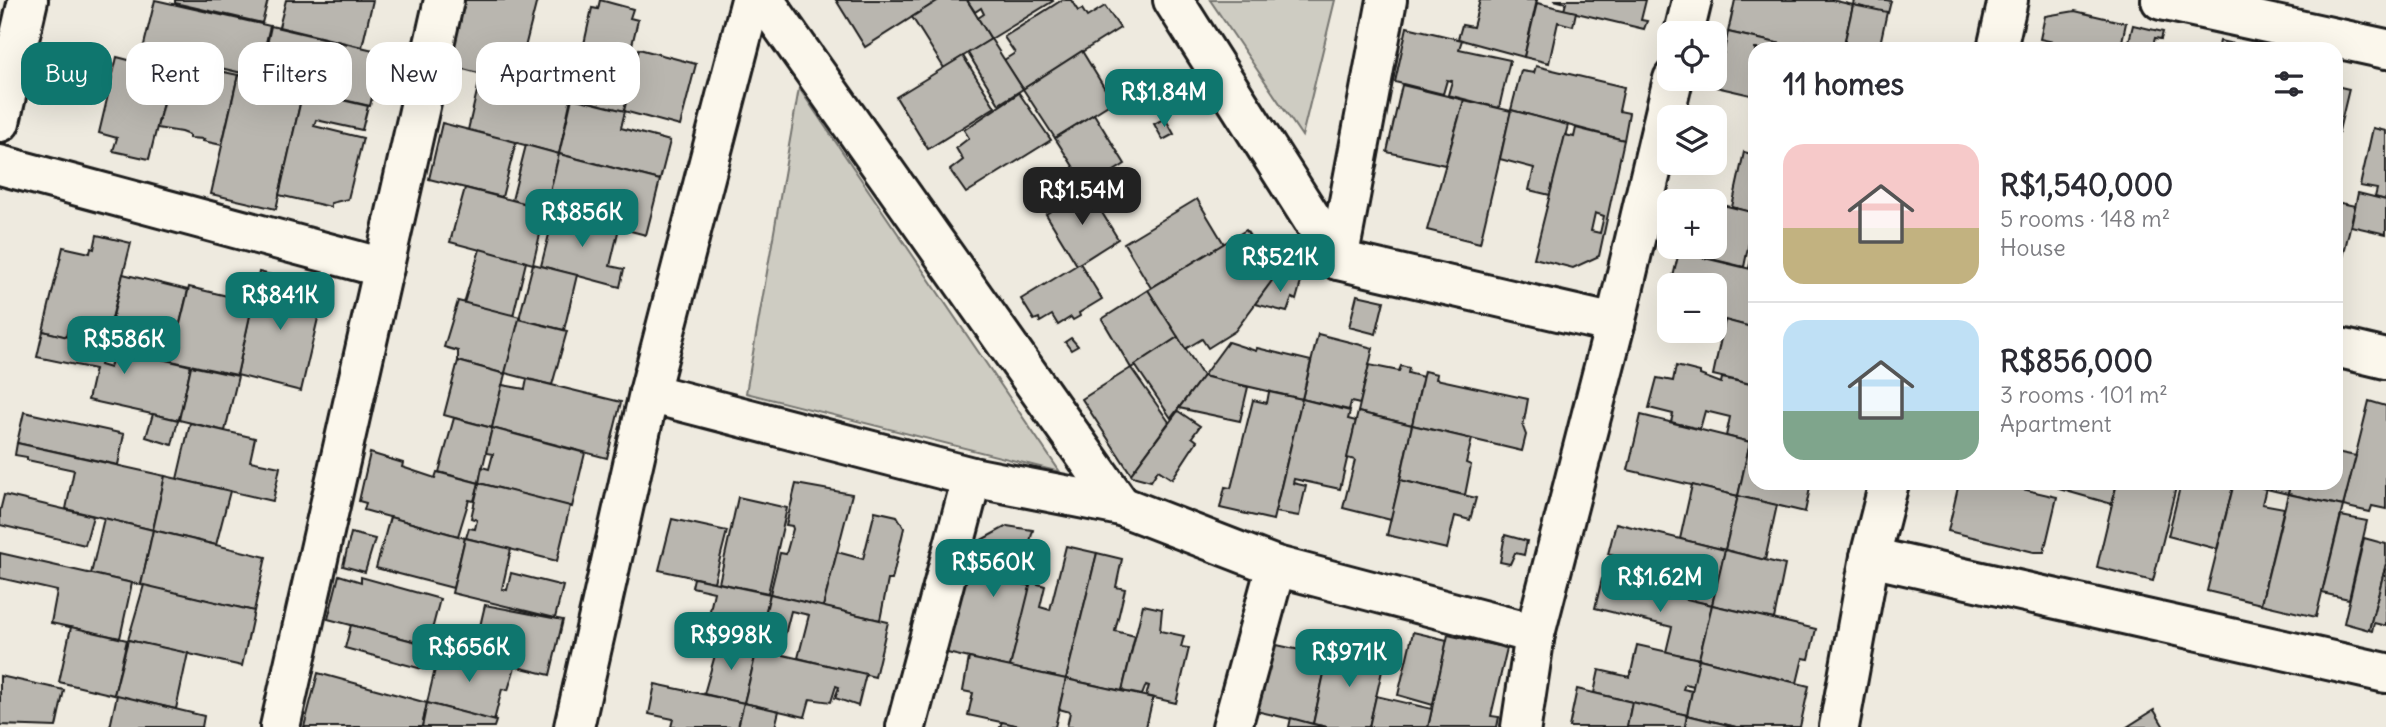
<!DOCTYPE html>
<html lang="en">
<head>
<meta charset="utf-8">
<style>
  :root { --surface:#fff; --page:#f7f7f7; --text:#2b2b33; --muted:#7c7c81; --line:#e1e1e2; --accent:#0f766e }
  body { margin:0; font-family:Delius,sans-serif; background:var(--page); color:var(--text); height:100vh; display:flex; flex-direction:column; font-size:26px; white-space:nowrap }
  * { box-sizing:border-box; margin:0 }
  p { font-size:23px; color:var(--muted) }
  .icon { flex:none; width:38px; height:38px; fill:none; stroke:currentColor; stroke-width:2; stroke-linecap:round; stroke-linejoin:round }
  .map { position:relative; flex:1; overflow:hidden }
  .drawer { position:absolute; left:1748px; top:42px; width:595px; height:448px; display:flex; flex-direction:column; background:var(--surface); border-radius:21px; box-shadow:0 7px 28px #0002 }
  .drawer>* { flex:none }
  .hud { position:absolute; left:21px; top:42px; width:665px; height:63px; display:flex; gap:14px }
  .controls { position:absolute; left:1657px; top:21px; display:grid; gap:14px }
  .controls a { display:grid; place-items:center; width:70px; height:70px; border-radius:14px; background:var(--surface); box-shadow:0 7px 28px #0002; font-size:35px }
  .price { position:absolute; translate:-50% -60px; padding:0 16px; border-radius:14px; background:var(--accent); color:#fff; font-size:23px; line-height:46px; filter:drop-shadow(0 2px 4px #0008) }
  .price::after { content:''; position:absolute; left:50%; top:42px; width:21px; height:16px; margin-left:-10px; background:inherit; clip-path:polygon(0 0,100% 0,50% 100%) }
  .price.on { background:#222; color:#fff }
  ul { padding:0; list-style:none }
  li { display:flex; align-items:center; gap:21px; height:175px; padding:0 35px }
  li+li { border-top:2px solid var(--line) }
  li span { display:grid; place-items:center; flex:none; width:196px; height:140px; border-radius:21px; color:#555 }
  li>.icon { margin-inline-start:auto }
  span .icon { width:84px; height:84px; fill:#fffc; stroke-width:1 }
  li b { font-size:30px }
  h2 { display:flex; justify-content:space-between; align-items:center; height:84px; padding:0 35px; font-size:30px }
  .tag { padding:0 24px; border-radius:21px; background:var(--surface); box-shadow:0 7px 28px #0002; font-size:24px; line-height:63px }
  .tag.on { background:var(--accent); color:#fff }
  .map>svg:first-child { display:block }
  .green { fill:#ceccc2; stroke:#75746f; stroke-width:2 }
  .building { fill:#b9b6af; stroke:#1c1c1c; stroke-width:2; fill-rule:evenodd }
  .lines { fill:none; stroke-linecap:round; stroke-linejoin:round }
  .minor-casing { stroke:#1c1c1c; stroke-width:44 }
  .minor { stroke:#fbf7ec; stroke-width:38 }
</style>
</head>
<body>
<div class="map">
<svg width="2386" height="727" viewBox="0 0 2386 727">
  <rect width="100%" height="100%" fill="#eeeadf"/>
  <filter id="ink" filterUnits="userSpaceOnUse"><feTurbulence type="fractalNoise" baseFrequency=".0143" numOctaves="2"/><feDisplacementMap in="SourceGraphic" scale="14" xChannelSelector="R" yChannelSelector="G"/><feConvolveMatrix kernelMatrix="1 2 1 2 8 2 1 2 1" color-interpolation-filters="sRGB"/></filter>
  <g filter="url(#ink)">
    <g class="green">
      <polygon points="1210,0 1335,0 1302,136"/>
      <polygon points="799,88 1060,472 746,393"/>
    </g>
    <g class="building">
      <polygon points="155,0 270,26 263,55 247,51 242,73 178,58 177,62 142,53"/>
      <polygon points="175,0 268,0 262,23 175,3"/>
      <polygon points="286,0 373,0 362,47 279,27"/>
      <polygon points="463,0 537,0 516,83 448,65"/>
      <polygon points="600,0 633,9 630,18 638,20 624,78 632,79 624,111 572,98 592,8 598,9"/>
      <polygon points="836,0 939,0 865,47"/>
      <polygon points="939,0 967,0 991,39 944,68 912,17"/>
      <polygon points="967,0 1052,0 1053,1 991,39 978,18 984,14 981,8 975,12"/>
      <polygon points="1062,0 1071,0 1078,11 1082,9 1087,17 1105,6 1120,28 1023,89 1004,60 1015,53 1004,37"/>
      <polygon points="1480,0 1537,0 1524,57 1458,39 1462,25 1473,27"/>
      <polygon points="1554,0 1646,0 1641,20 1647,21 1644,29 1564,10 1566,3"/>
      <polygon points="1735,0 1832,0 1853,5 1843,49 1810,49 1811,42 1806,41 1804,49 1728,32"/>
      <polygon points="1854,0 1886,0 1891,1 1888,13 1853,5"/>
      <polygon points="1537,3 1576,12 1573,26 1558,22 1549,63 1524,57"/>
      <polygon points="1853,5 1887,12 1879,49 1843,49"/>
      <polygon points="2075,11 2126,23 2121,46 2110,44 2109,49 2085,49 2040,39 2045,16"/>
      <polygon points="2133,25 2163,32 2161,39 2155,38 2152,49 2127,49"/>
      <polygon points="271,26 382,52 370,106 300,90 306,65 303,65 297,89 259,81"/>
      <polygon points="1407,27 1462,40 1459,49 1510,60 1499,108 1448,95 1452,81 1447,80 1443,94 1395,82"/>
      <polygon points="1728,32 1804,49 1755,49 1755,96 1716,87"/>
      <polygon points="991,39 1023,89 999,104 968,53"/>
      <polygon points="2220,41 2256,49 2218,49"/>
      <polygon points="639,49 696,64 680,126 624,111"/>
      <polygon points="1082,51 1113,102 1055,138 1023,89"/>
      <polygon points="523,54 565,66 568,54 582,58 572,98 516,83"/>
      <polygon points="963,56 995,107 928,149 896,97"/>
      <polygon points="117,57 171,71 149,159 113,151 117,138 99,133"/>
      <polygon points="173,61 238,75 222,145 203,141 204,139 189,138 189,135 181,132 157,128"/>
      <polygon points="1536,66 1624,87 1619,111 1629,113 1624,140 1511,110 1521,71 1534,73"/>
      <polygon points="481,74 517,86 571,98 559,154 468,130"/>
      <polygon points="238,75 303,91 276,209 211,194"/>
      <polygon points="1402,85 1464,100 1445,165 1387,152"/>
      <polygon points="2336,86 2349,89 2336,143"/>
      <polygon points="303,91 368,106 362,130 316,120 314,126 363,138 348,199 331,203 331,207 279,195"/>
      <polygon points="1019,93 1051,140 966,193 950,170 963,160 956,148 969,138 964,130"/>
      <polygon points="572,98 625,111 621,128 670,141 660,180 559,154"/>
      <polygon points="1464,100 1511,111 1480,243 1427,230"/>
      <polygon points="1511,110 1568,125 1550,195 1529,190 1534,168 1500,159"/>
      <polygon points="1094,114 1125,164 1087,188 1055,138"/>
      <polygon points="1165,118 1174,134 1163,140 1154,124"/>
      <polygon points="442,123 516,142 502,197 429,179"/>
      <path d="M1576,128L1624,140L1599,256L1573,268L1534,258L1565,135L1574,137ZM1595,213L1604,216L1600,233L1591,231Z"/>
      <polygon points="2373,128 2386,131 2386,200 2375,197 2377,189 2360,186"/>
      <polygon points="526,145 559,154 546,209 512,200"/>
      <polygon points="1744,152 1755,155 1755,213 1732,207"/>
      <polygon points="559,154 660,180 646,235 546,209"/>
      <polygon points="465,188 546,209 533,264 450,242"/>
      <polygon points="1087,188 1118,239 1077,265 1046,214"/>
      <polygon points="2358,193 2386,200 2386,234 2351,226"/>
      <polygon points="1687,196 1691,196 1710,201 1686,201"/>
      <polygon points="1197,199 1224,244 1151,288 1124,243"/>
      <polygon points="2336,202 2355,206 2336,287"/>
      <polygon points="1715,203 1755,213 1744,267 1674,250 1675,247 1715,247"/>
      <polygon points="555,211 619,228 610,266 624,269 620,287 541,266"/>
      <polygon points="1246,230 1276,276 1235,331 1208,348 1202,339 1185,349 1148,290"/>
      <polygon points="97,235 131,243 105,346 93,342 97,322 92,321 92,324 86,323 87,321 75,321 71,323 70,328 68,328 66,337 43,331 63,247 90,253 91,248 94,249"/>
      <polygon points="1755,240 1755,270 1749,268"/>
      <polygon points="480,249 526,262 513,316 464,303"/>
      <polygon points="1679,252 1755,270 1755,328 1715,318 1715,285 1671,285"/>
      <polygon points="1080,263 1102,299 1079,313 1080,316 1073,320 1071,317 1058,325 1052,315 1040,322 1039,318 1034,320 1021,299"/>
      <polygon points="533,264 577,275 564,330 519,319"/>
      <polygon points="259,272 304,283 322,301 301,391 237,375"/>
      <polygon points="123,274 188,290 171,361 106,346"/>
      <polygon points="1280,276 1301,282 1296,300 1292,298 1287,312 1255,304 1274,278 1280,280"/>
      <polygon points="189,287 253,302 237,375 171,361"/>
      <polygon points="1148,290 1178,337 1131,368 1102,319"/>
      <polygon points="1357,295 1384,301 1376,334 1349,327"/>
      <polygon points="458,301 520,317 505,374 458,361 458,351 444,347"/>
      <polygon points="519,319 567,331 552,385 505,373"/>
      <polygon points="1725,320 1755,328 1755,385 1713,375"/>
      <polygon points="43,331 105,346 100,365 110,368 115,348 191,366 179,420 88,400 95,369 37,357"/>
      <polygon points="1318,334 1373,348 1360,404 1351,402 1349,410 1302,399"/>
      <polygon points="1178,337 1203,376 1171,418 1135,365"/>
      <polygon points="1071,338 1078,346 1071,350 1065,342"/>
      <polygon points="1228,342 1256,351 1257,348 1311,361 1302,399 1203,376"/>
      <polygon points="458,361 505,374 492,428 444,415"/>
      <polygon points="1369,365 1399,371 1401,366 1409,368 1408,373 1423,377 1412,425 1358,412"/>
      <polygon points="191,366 238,376 225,431 179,420"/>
      <polygon points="1676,366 1700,372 1700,375 1721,383 1722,378 1755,385 1755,418 1750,442 1726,436 1730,417 1705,411 1700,429 1671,422 1673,414 1649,408 1657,378 1673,381"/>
      <polygon points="1131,368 1169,422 1131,474 1082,399"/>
      <polygon points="1424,371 1437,374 1436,379 1528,399 1523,427 1526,435 1522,451 1412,425"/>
      <polygon points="1203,376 1248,387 1240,421 1179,408"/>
      <polygon points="527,379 621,402 607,458 492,428 502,385 525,389"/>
      <polygon points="1269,392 1302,399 1273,520 1220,508 1225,487 1231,488 1253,400 1267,403"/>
      <polygon points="1302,399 1350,411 1348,419 1356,421 1340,489 1294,479 1293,483 1306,486 1299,516 1275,512"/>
      <polygon points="2369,401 2386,406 2386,509 2372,506 2370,512 2343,506"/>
      <polygon points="1178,411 1200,426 1192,437 1197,441 1172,479 1158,470 1151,481 1132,476 1131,474"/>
      <polygon points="24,412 124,434 118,465 17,443"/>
      <polygon points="1358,412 1412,425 1391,520 1343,508 1355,460 1347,458"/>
      <polygon points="153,414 178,420 172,445 146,437"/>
      <polygon points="1641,415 1750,442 1738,496 1628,470"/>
      <polygon points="454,418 492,428 479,483 439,472"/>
      <polygon points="1755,418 1755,443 1750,442"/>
      <polygon points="190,423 255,438 250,461 280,467 273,501 177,479"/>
      <polygon points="1412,425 1472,439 1466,463 1471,465 1465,495 1400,480"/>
      <polygon points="492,428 585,453 572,507 479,483 482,467 489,469 493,454 486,453"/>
      <polygon points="1750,442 1755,443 1755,483 1789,483 1810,488 1805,512 1738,496"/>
      <polygon points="17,443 165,476 153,530 66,509 74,470 27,460 27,457 15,455"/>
      <polygon points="2336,452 2356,456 2343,506 2288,494 2290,483 2336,483"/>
      <polygon points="370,453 403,463 402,467 435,478 437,472 479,483 474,501 469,500 458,536 364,510 366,503 359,501"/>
      <polygon points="165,476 230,491 216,545 153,530"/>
      <polygon points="1400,480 1476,498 1470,520 1455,516 1447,549 1387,535"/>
      <polygon points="479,483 570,506 557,561 466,538 469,528 475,529 477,520 471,518"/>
      <polygon points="1959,483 1996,483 2057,497 2044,552 2034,552 1948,531"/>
      <polygon points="1996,483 2019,483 2018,488"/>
      <polygon points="2061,483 2117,483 2112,504 2059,489"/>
      <polygon points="2117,483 2177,483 2153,581 2097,567"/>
      <polygon points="2181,483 2234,483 2217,549 2168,536"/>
      <polygon points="2234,483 2266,488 2262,504 2284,508 2261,604 2207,591"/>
      <polygon points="2263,483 2290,483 2288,494 2262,488"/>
      <polygon points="796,484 852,494 823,607 770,594 780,553 786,554 793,529 792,526 786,525"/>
      <polygon points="1692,485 1738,496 1725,550 1680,539"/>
      <polygon points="2288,494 2343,506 2316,617 2261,604"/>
      <polygon points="4,495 93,516 85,545 0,525 0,511"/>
      <polygon points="1738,496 1777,505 1765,560 1725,550"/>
      <polygon points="738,497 787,508 768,593 719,583"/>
      <polygon points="875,511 897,516 904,528 892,580 888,580 880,620 823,607 837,552 863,559"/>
      <polygon points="2341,516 2367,521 2349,599 2322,593"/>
      <polygon points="390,517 465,538 453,588 376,568"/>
      <polygon points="104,518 153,530 141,585 91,574"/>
      <polygon points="672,519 727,531 714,582 659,570"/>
      <polygon points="1616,523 1725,550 1712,605 1694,601 1704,563 1695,561 1692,572 1664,565 1657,592 1623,584 1628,564 1624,563 1625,559 1608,554"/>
      <polygon points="1007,526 1033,530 1019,583 1031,586 1010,667 947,653 974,544"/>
      <polygon points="153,530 266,557 254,611 141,585"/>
      <polygon points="351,533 375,539 365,572 343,566"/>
      <polygon points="1505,535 1527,541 1524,555 1515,553 1510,564 1500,562"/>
      <polygon points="465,538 511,549 502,589 507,590 511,573 563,586 555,618 452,593"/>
      <polygon points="2364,538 2386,544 2386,564 2369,630 2344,623"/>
      <polygon points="1066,546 1097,553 1066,679 1010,667 1031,582 1045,586 1040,607 1050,610"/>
      <polygon points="1725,550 1785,565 1774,619 1712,605"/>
      <polygon points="0,553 132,583 120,638 51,623 57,591 0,578"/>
      <polygon points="1097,553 1122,559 1116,587 1125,589 1115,631 1135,636 1122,691 1066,679"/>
      <polygon points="2386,564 2386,626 2374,623 2372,631 2369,630"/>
      <polygon points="339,575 361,582 361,577 440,599 428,645 328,619"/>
      <polygon points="694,578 770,594 757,649 704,638 714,592 692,587"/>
      <polygon points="1602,579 1712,605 1699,659 1666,652 1672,627 1595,608"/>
      <polygon points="144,585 254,611 242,666 128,640"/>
      <polygon points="770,594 888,622 875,677 798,658 809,615 791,611 780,654 757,649"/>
      <polygon points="485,605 563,620 550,675 473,656"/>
      <polygon points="1143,605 1162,609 1160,631 1184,636 1181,647 1189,648 1176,703 1146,696 1149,686 1146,685 1142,695 1122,691"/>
      <polygon points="1712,605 1816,629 1809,659 1803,658 1797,683 1699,659"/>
      <polygon points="351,625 440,648 435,669 422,665 422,669 345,648"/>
      <polygon points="71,627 127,640 114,695 59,682"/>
      <polygon points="1413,632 1447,640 1433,705 1398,695"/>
      <polygon points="1448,635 1507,648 1491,716 1499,717 1497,727 1428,727"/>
      <polygon points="128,640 188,653 176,709 114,695"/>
      <polygon points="719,641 757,649 744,703 704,694"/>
      <polygon points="1272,644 1328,656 1313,724 1256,711"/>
      <polygon points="1637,645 1699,659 1694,686 1685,684 1683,689 1692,691 1687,715 1594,693 1599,670 1630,677"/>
      <polygon points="1330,646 1385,658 1369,727 1327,727 1313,724"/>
      <polygon points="440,648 515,667 508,690 502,689 494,721 427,703"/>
      <polygon points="757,649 866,674 858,706 835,698 839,687 836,686 831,702 810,699 805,717 744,703"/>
      <polygon points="969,658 1066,679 1055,727 1024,727 968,715 973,693 963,691"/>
      <polygon points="1699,659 1809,686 1800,727 1736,727 1687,715"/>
      <polygon points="318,673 427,703 422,727 304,727"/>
      <polygon points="0,676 64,690 56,727 0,725"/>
      <polygon points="1066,679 1153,698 1146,727 1067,727 1070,712 1059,709"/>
      <polygon points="655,684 744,703 738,727 671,727 673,719 649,714"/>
      <polygon points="1577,689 1632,702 1627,727 1569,727"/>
      <polygon points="117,695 204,716 202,727 110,727"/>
      <polygon points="1376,696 1432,709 1428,727 1369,727"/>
      <polygon points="1632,702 1687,715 1685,727 1627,727"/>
      <polygon points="427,703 496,721 494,727 422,727"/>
      <polygon points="744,703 779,711 775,727 738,727"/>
      <polygon points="2154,710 2164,727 2127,727"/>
      <polygon points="1687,715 1736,727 1685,727"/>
      <polygon points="1291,718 1313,724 1327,727 1289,727"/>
      <polygon points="1002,722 1024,727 1000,727"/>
    </g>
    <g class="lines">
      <defs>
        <g id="minor">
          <polyline points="764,0 1121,506"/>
          <polyline points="1173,0 1338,260 1615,324"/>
          <polyline points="2161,0 2386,49"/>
          <polyline points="1684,33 1692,0"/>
          <polyline points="1997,49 2008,0"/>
          <polyline points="0,122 28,0"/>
          <polyline points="0,165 384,268"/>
          <polyline points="1338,260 1387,0"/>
          <polyline points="2336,347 2386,359"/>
          <polyline points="649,393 972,477 1121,506 1276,566 1535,634"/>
          <polyline points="1870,557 2386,673"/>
          <polyline points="280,727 444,0"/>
          <polyline points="574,727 649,393 751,0"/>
          <polyline points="906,727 972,477"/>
          <polyline points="1232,727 1276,566"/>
          <polyline points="1521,727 1535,634 1615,324 1673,79"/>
          <polyline points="1839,727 1870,557 1889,483"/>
        </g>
      </defs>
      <use href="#minor" class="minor-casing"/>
      <use href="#minor" class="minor"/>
    </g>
  </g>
</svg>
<div class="controls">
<a><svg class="icon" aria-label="locate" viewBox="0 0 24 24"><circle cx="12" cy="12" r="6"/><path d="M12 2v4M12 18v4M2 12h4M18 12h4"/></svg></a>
<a><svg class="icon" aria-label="layers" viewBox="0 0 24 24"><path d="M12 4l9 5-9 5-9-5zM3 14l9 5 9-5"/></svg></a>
<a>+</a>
<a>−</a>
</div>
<b class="price" style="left:1164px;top:129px">R$1.84M</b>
<b class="price on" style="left:1082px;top:227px">R$1.54M</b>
<b class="price" style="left:582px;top:249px">R$856K</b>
<b class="price" style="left:1280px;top:294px">R$521K</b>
<b class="price" style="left:280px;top:332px">R$841K</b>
<b class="price" style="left:124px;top:376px">R$586K</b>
<b class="price" style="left:993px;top:599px">R$560K</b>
<b class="price" style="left:1660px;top:614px">R$1.62M</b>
<b class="price" style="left:731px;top:672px">R$998K</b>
<b class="price" style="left:469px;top:684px">R$656K</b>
<b class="price" style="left:1349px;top:689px">R$971K</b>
<div class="hud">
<a class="tag on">Buy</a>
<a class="tag">Rent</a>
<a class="tag">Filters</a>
<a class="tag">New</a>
<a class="tag">Apartment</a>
</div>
<section class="drawer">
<h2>11 homes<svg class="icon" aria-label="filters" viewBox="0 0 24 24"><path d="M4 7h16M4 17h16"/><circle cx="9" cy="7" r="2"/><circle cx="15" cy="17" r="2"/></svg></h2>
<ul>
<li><span style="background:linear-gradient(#f6c9c9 60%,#c2b280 0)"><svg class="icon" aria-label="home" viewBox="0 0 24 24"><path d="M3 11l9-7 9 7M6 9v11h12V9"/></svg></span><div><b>R$1,540,000</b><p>5 rooms · 148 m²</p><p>House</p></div></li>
<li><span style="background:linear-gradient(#bfe0f5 65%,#7fa58c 0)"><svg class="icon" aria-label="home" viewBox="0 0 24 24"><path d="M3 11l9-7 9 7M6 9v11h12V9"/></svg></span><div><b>R$856,000</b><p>3 rooms · 101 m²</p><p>Apartment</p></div></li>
</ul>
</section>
</div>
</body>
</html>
